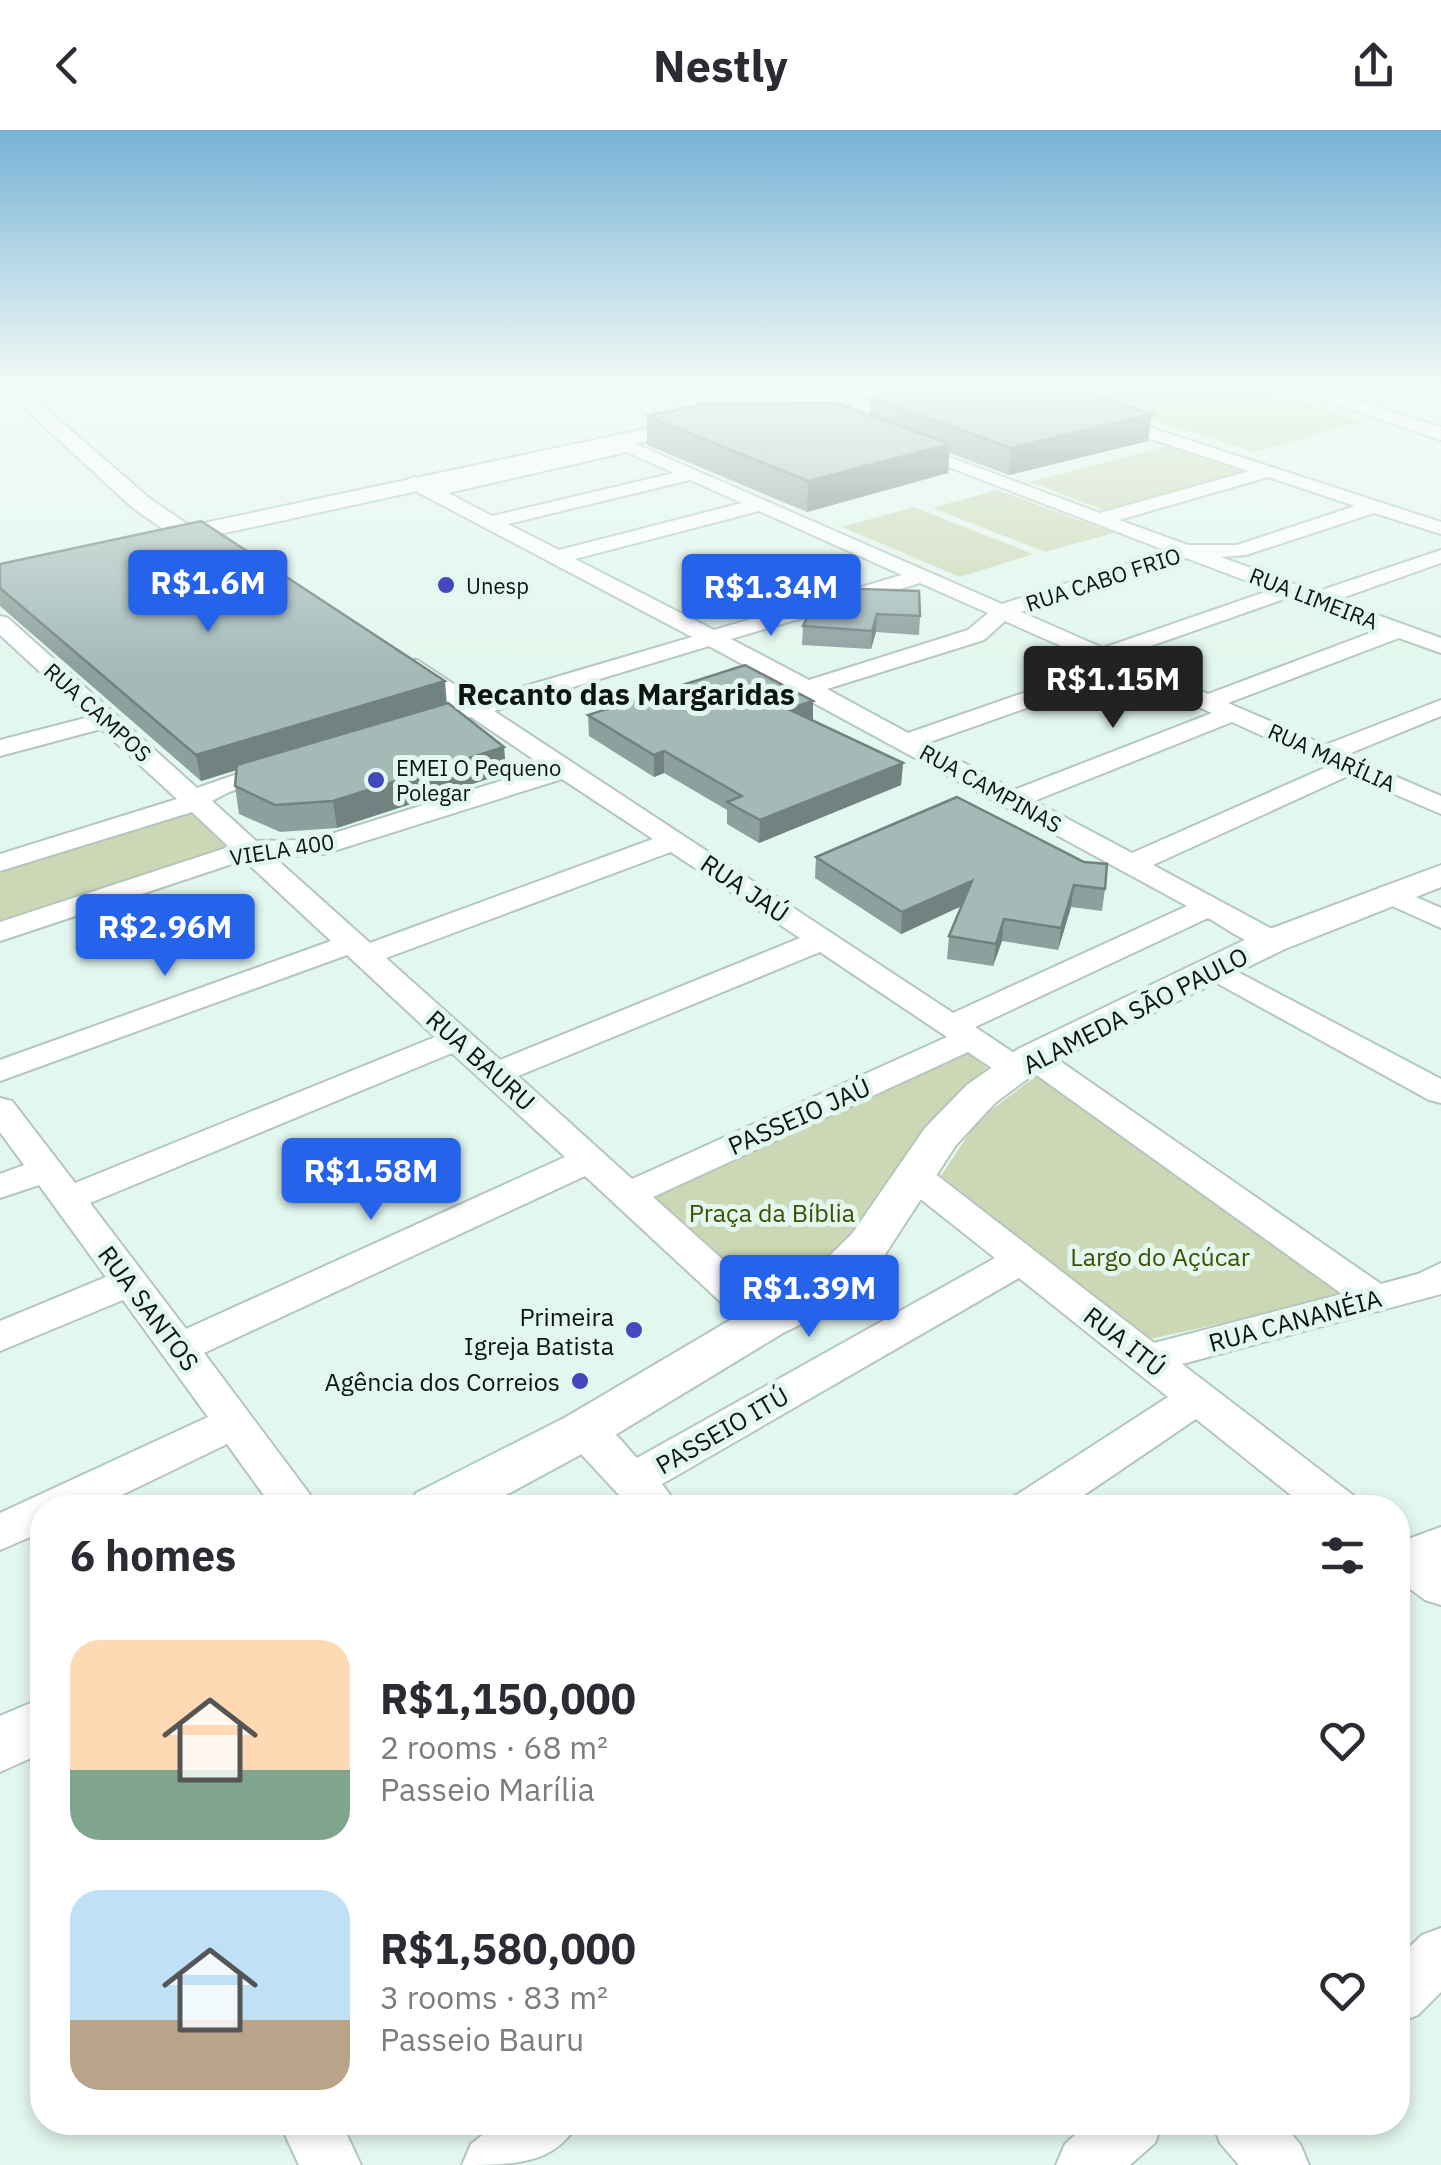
<!DOCTYPE html>
<html lang="en">
<head>
<meta charset="utf-8">
<style>
  :root { --surface:#fff; --page:#f2f2f3; --text:#2b2b33; --muted:#7c7c81; --accent:#2563eb }
  body { margin:0; font-family:"IBM Plex Sans",sans-serif; background:var(--page); color:var(--text); height:100vh; display:flex; flex-direction:column; font-size:38px; white-space:nowrap }
  * { box-sizing:border-box; margin:0 }
  p { font-size:32px; color:var(--muted) }
  .icon { flex:none; width:55px; height:55px; fill:none; stroke:currentColor; stroke-width:2; stroke-linecap:round; stroke-linejoin:round }
  .map { position:relative; flex:1; overflow:hidden }
  .sheet { position:absolute; left:30px; top:1365px; width:1380px; height:640px; display:flex; flex-direction:column; background:var(--surface); border-radius:40px; box-shadow:0 5px 15px #0003 }
  .sheet>* { flex:none }
  .price { position:absolute; translate:-50% -85px; padding:0 22px; border-radius:10px; background:var(--accent); color:#fff; font-size:32px; line-height:65px; filter:drop-shadow(0 2px 5px #0008) }
  .price::after { content:''; position:absolute; left:50%; top:60px; width:30px; height:22px; margin-left:-15px; background:inherit; clip-path:polygon(0 0,100% 0,50% 100%) }
  .price.active { background:#222; color:#fff }
  ul { padding:0; list-style:none }
  li { display:flex; align-items:center; gap:30px; height:250px; padding:0 40px }
  li span { display:grid; place-items:center; flex:none; width:280px; height:200px; border-radius:30px; color:#555 }
  li>.icon { margin-inline-start:auto }
  span .icon { width:120px; height:120px; fill:#fffc; stroke-width:1 }
  li b { font-size:42px }
  h2 { display:flex; justify-content:space-between; align-items:center; height:120px; padding:0 40px; font-size:42px }
  header { display:flex; justify-content:space-between; align-items:center; height:130px; padding:0 40px; background:var(--surface); font-size:45px; font-weight:700 }
  .map>svg:first-child { display:block }
  .green { fill:#ccd7b5 }
  .lines { fill:none; stroke-linecap:round; stroke-linejoin:round }
  .service-casing { stroke:#b3c7bd; stroke-width:3 }
  .minor-casing { stroke:#b3c7bd; stroke-width:4 }
  .tertiary-casing { stroke:#b3c7bd; stroke-width:4 }
  .service { fill:#fff; fill-rule:evenodd }
  .minor { fill:#fff; fill-rule:evenodd }
  .tertiary { fill:#fff; fill-rule:evenodd }
  .wall { fill:#8ca09d }
  .shaded-wall { fill:#728280 }
  .building { fill:#a3bab7; stroke:#728280; stroke-width:2.5 }
  .poi-dot { fill:#4348bc; stroke:#e2f7ed; stroke-width:4 }
  .labels { text-anchor:middle; dominant-baseline:central; stroke-width:10; stroke-linejoin:round; paint-order:stroke }
  .far-street-label { font-size:22px; fill:#0e1511; stroke:#e2f7ed }
  .far-poi-label { font-size:22px; fill:#0e1511; stroke:#e2f7ed; text-anchor:start }
  .street-label { font-size:25px; fill:#0e1511; stroke:#e2f7ed }
  .park-label { font-size:25px; fill:#3f4e00; stroke:#e2f7ed }
  .poi-label { font-size:25px; fill:#0e1511; stroke:#e2f7ed; text-anchor:end }
  .far-district-label { font-size:30px; font-weight:bold; fill:#0e1511; stroke:#e2f7ed }
</style>
</head>
<body>
<header><svg class="icon" aria-label="back" viewBox="0 0 24 24"><path d="M15 5l-7 7 7 7"/></svg>Nestly<svg class="icon" aria-label="share" viewBox="0 0 24 24"><path d="M12 15V3M7 8l5-5 5 5M5 13v7h14v-7"/></svg></header>
<div class="map">
<svg width="1441" height="2035" viewBox="0 0 1441 2035">
  <rect width="100%" height="100%" fill="#e2f7ed"/>
  <g class="green">
    <polygon points="1080,256 1244,256 1362,291 1255,322 1062,261"/>
    <polygon points="1171,315 1246,341 1104,380 1030,352"/>
    <polygon points="997,360 1114,403 1045,422 933,378"/>
    <polygon points="914,377 1033,424 960,447 842,397"/>
    <polygon points="190,681 228,719 0,791 0,737"/>
    <polygon points="963,917 987,938 904,1027 850,1109 768,1171 649,1065"/>
    <polygon points="1036,946 1350,1165 1141,1211 939,1049 978,990"/>
  </g>
  <g class="lines">
    <defs>
      <polygon id="service" points="670,256 682,256 651,270 644,268"/>
      <g id="minor">
        <path d="M1105,283L1441,392V404L1374,383L1246,425L1221,427L1316,462L1441,420V433L1336,470L1441,508V523L1399,508L1228,573L1325,615L1441,570V586L1346,625L1441,666V684L1350,645L1153,735L1283,805L1287,811L1283,817C1258,824 1230,800 1208,788L975,897L1017,925L1032,917L1044,920L1381,1154L1418,1144L1441,1133V1164L1182,1234L1354,1366L1360,1378H1307L1196,1289L1065,1378H1009L1015,1366L1168,1267L1019,1148L662,1354L680,1378H631L569,1311L563,1300L569,1289C601,1279 617,1307 637,1328L995,1128L899,1052L894,1044L899,1036L912,1033L925,1036L1154,1213L1342,1164L1031,941L1016,949L1004,946L968,922L653,1067L780,1181L786,1191L780,1201L766,1205L752,1201L585,1046L204,1223L320,1378H273L227,1314L95,1378H42V1402L0,1420V1383L208,1287L123,1170L0,1221V1191L106,1147L39,1055L0,1068V1044L24,1035L0,1002V968L12,971L75,1053L435,907L347,825L0,951V930L331,811L244,730L0,811V792L229,717L192,682L0,741V724L177,669L101,599L0,626V610L89,587L0,505V486L8,488L197,658L272,632H290L294,637L290,642L229,662L212,671L256,711L312,710L545,637L471,587L451,588L448,583L455,577L401,540L397,535L401,530H417L478,570L692,507L408,357V349L415,347L433,355L611,315L606,310L615,305L1002,474L1167,421L894,316L897,312H909L1100,383L1249,341L1099,292L1096,288ZM627,322L674,343L492,386L448,363ZM1268,347L1355,376L1237,415H1188L1119,390ZM690,350L742,373L559,420L508,394ZM759,381L902,445L714,500L575,429ZM1186,428L1271,460L1103,518L1021,482ZM920,453L988,483L968,500L809,550L731,509ZM1290,467L1378,500L1208,564L1122,526ZM1005,491L1104,535L908,603L827,559L984,510ZM709,516L1187,776L953,883L494,581ZM1123,544L1212,583L1014,660L927,613ZM1232,592L1329,636L1132,723L1034,671ZM562,649L653,709L370,813L274,727L324,724ZM671,722L800,808L500,930L386,828ZM820,822L947,907L632,1049L518,946ZM452,923L565,1027L186,1199L90,1073Z"/>
        <polygon points="1389,755 1441,778 1441,798 1379,770 1375,764 1379,758"/>
        <polygon points="1217,831 1441,949 1441,973 1429,970 1206,847 1202,840 1206,833"/>
        <polygon points="1441,1397 1441,1475 1425,1470 1398,1450 1398,1406 1408,1409"/>
        <polygon points="1441,1798 1441,1862 1418,1885 1398,1893 1398,1828 1422,1805"/>
        <polygon points="279,1992 341,1992 361,2035 299,2035"/>
        <path d="M499,1992H578C556,2035 512,2035 462,2035L471,2014Z"/>
        <polygon points="1089,1992 1163,1992 1155,2013 1130,2035 1056,2035 1065,2014"/>
        <polygon points="1212,1992 1281,1992 1300,2014 1309,2035 1239,2035 1220,2013"/>
      </g>
      <g id="tertiary">
        <polygon points="0,256 20,256 149,368 190,396 702,287 712,293 702,299 156,418 144,411 147,406 166,401 133,378"/>
        <polygon points="615,256 641,256 687,284 677,290 670,288"/>
        <path d="M933,256H970C951,271 805,302 789,287L799,281L846,277Z"/>
        <polygon points="1282,256 1313,256 1441,297 1441,310"/>
        <polygon points="1441,735 1441,757 1285,819 1046,935 995,973 956,1015 884,1126 830,1180 783,1203 602,1313 482,1378 409,1378 416,1363 566,1287 749,1179 796,1158 852,1104 925,998 967,955 1018,919 1259,803"/>
        <polygon points="42,1568 42,1623 0,1642 0,1586"/>
      </g>
    </defs>
    <use href="#service" class="service-casing"/>
    <use href="#minor" class="minor-casing"/>
    <use href="#tertiary" class="tertiary-casing"/>
    <use href="#service" class="service"/>
    <use href="#minor" class="minor"/>
    <use href="#tertiary" class="tertiary"/>
  </g>
  <g class="wall">
    <polygon points="871,268 1148,311 1009,345 949,323 948,343 807,382 647,315 647,286 870,285"/>
    <polygon points="0,434 447,573 504,617 506,643 337,698 280,702 239,684 235,656 236,640 201,651 0,476"/>
    <polygon points="814,475 920,486 919,505 876,502 871,519 802,515 803,496"/>
    <polygon points="588,585 813,591 903,633 901,655 759,713 727,694 727,680 664,643 654,647 589,606"/>
    <polygon points="816,727 1105,759 1102,781 1071,777 1058,820 1002,811 993,836 947,829 949,806 962,776 901,804 815,748"/>
  </g>
  <g class="shaded-wall">
    <polygon points="1152,284 1148,311 1009,345 1011,318"/>
    <polygon points="950,314 948,343 807,382 808,351"/>
    <polygon points="877,484 876,502 871,519 872,501"/>
    <polygon points="445,551 447,576 201,651 196,625"/>
    <polygon points="813,571 813,592 788,579"/>
    <polygon points="504,617 506,643 337,698 333,671"/>
    <polygon points="664,621 664,643 654,647 654,625"/>
    <polygon points="903,633 901,655 759,713 760,690"/>
    <polygon points="972,751 970,772 901,804 902,782"/>
    <polygon points="1074,755 1071,777 1058,820 1061,798"/>
    <polygon points="1004,789 1002,811 993,836 996,814"/>
  </g>
  <g class="building">
    <polygon points="920,256 1066,256 1152,284 1011,318 871,268"/>
    <polygon points="837,273 950,314 808,351 647,286 703,274"/>
    <polygon points="201,391 445,551 196,625 0,458 0,434"/>
    <polygon points="860,459 919,461 920,486 877,484 872,501 803,496 814,475"/>
    <polygon points="745,535 813,571 788,579 903,633 760,690 727,672 742,666 664,621 654,625 588,585"/>
    <polygon points="448,573 504,617 333,671 275,675 235,656 237,635"/>
    <polygon points="957,667 1084,732 1107,734 1105,759 1074,755 1061,798 1004,789 996,814 949,806 972,751 902,782 816,727"/>
  </g>
  <linearGradient id="sky" x2="0" y2="1"><stop stop-color="#77b2d6"/><stop offset="0.47" stop-color="#f2fbf7"/><stop offset="1" stop-color="#f2fbf7" stop-opacity="0"/></linearGradient>
  <rect width="1441" height="541" fill="url(#sky)"/>
  <g class="poi-dot">
    <circle cx="446" cy="455" r="10"/>
    <circle cx="376" cy="650" r="10"/>
    <circle cx="634" cy="1200" r="10"/>
    <circle cx="580" cy="1251" r="10"/>
  </g>
  <g class="labels">
    <g class="far-street-label">
      <text transform="translate(1103 449) rotate(-18)">RUA CABO FRIO</text>
      <text transform="translate(1314 468) rotate(21)">RUA LIMEIRA</text>
      <text transform="translate(98 582) rotate(42)">RUA CAMPOS</text>
      <text transform="translate(1332 627) rotate(24)">RUA MARÍLIA</text>
      <text transform="translate(991 658) rotate(29)">RUA CAMPINAS</text>
      <text transform="translate(282 719) rotate(-9)">VIELA 400</text>
    </g>
    <g class="far-poi-label">
      <text x="466" y="455">Unesp</text>
      <text x="396" y="637">EMEI O Pequeno<tspan x="396" dy="25">Polegar</tspan></text>
    </g>
    <g class="street-label">
      <text transform="translate(745 758) rotate(34)">RUA JAÚ</text>
      <text transform="translate(1135 880) rotate(-27)">ALAMEDA SÃO PAULO</text>
      <text transform="translate(481 930) rotate(42)">RUA BAURU</text>
      <text transform="translate(799 986) rotate(-24)">PASSEIO JAÚ</text>
      <text transform="translate(149 1178) rotate(53)">RUA SANTOS</text>
      <text transform="translate(1295 1190) rotate(-15)">RUA CANANÉIA</text>
      <text transform="translate(1125 1211) rotate(38)">RUA ITÚ</text>
      <text transform="translate(722 1300) rotate(-30)">PASSEIO ITÚ</text>
    </g>
    <g class="park-label">
      <text x="772" y="1082">Praça da Bíblia</text>
      <text x="1160" y="1126">Largo do Açúcar</text>
    </g>
    <g class="poi-label">
      <text x="614" y="1186">Primeira<tspan x="614" dy="29">Igreja Batista</tspan></text>
      <text x="560" y="1251">Agência dos Correios</text>
    </g>
    <g class="far-district-label">
      <text x="626" y="563">Recanto das Margaridas</text>
    </g>
  </g>
</svg>
<b class="price" style="left:208px;top:505px">R$1.6M</b>
<b class="price" style="left:771px;top:509px">R$1.34M</b>
<b class="price active" style="left:1113px;top:601px">R$1.15M</b>
<b class="price" style="left:165px;top:849px">R$2.96M</b>
<b class="price" style="left:371px;top:1093px">R$1.58M</b>
<b class="price" style="left:809px;top:1210px">R$1.39M</b>
<section class="sheet">
<h2>6 homes<svg class="icon" aria-label="filters" viewBox="0 0 24 24"><path d="M4 7h16M4 17h16"/><circle cx="9" cy="7" r="2"/><circle cx="15" cy="17" r="2"/></svg></h2>
<ul>
<li><span style="background:linear-gradient(#ffd9b3 65%,#7fa58c 0)"><svg class="icon" aria-label="home" viewBox="0 0 24 24"><path d="M3 11l9-7 9 7M6 9v11h12V9"/></svg></span><div><b>R$1,150,000</b><p>2 rooms · 68 m²</p><p>Passeio Marília</p></div><svg class="icon" aria-label="heart" viewBox="0 0 24 24"><path d="M12 20l-8-8c-3-5 5-10 8-4 3-6 11-1 8 4z"/></svg></li>
<li><span style="background:linear-gradient(#bfe0f5 65%,#b9a48a 0)"><svg class="icon" aria-label="home" viewBox="0 0 24 24"><path d="M3 11l9-7 9 7M6 9v11h12V9"/></svg></span><div><b>R$1,580,000</b><p>3 rooms · 83 m²</p><p>Passeio Bauru</p></div><svg class="icon" aria-label="heart" viewBox="0 0 24 24"><path d="M12 20l-8-8c-3-5 5-10 8-4 3-6 11-1 8 4z"/></svg></li>
</ul>
</section>
</div>
</body>
</html>
